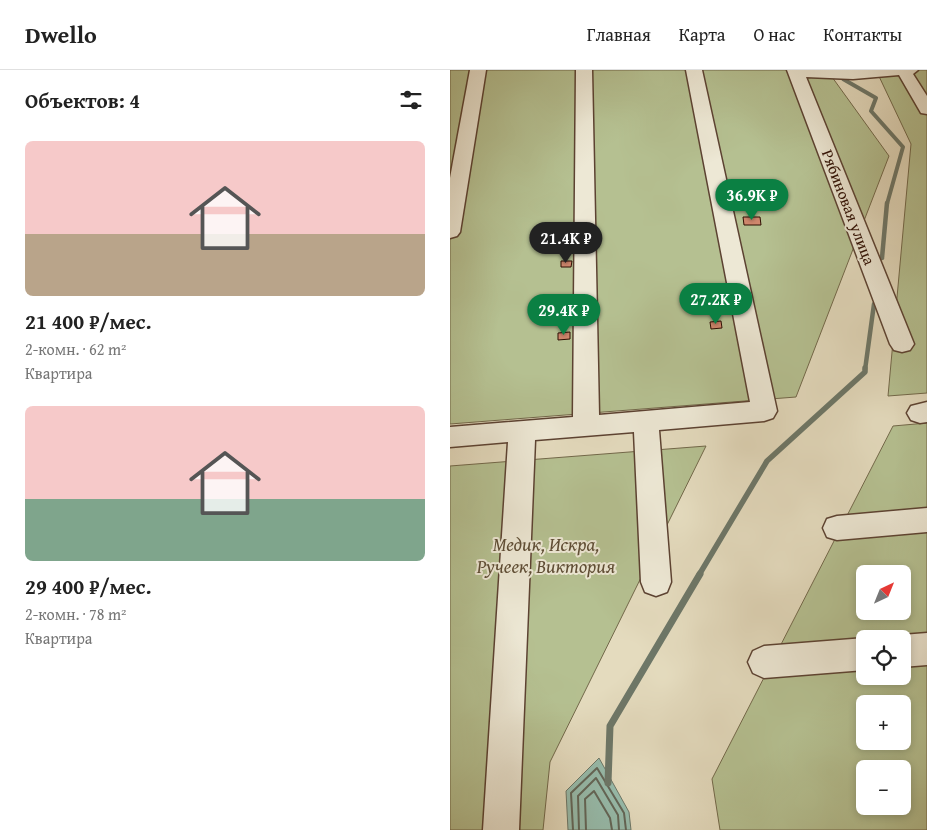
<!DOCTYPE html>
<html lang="ru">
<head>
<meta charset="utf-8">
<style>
  :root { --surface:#fff; --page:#f2f2f2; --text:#222; --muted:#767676; --line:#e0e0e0; --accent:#0b8043 }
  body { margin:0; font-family:"Gentium Book Plus",serif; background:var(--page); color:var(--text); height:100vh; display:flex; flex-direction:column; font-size:19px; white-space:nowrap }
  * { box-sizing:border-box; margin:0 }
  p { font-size:16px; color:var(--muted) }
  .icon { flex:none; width:28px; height:28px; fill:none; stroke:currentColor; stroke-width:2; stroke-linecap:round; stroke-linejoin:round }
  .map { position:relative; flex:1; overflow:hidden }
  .side { display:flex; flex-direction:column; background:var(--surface); width:450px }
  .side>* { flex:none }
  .needle { width:32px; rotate:43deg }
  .controls { position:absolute; left:406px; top:495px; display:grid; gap:10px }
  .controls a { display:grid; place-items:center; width:55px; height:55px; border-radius:8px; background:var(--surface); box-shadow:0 2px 8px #0003; font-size:25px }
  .price { position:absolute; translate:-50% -42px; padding:0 11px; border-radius:18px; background:var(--accent); color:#fff; font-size:16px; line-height:32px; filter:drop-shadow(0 1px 2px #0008) }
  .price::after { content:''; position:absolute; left:50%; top:30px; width:15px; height:11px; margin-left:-8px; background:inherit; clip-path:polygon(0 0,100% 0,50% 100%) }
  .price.on { background:#222; color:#fff }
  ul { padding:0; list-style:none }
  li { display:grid; align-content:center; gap:10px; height:265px; padding:0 25px }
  li span { display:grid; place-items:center; height:155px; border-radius:8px; color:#555 }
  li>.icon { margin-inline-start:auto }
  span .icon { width:90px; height:90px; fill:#fffc; stroke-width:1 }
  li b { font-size:21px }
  h2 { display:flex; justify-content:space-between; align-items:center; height:60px; padding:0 25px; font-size:21px }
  header { display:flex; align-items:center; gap:30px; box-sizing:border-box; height:70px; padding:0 25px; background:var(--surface); border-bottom:1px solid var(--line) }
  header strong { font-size:24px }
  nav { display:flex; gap:28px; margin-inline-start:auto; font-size:18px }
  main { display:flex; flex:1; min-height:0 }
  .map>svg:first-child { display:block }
  .green { fill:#b5c091; stroke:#72684a; fill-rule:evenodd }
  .water { fill:#97bcac; stroke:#6d7768 }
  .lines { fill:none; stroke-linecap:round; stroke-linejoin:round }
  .shore { stroke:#636658; stroke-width:2 }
  .stream-far3 { stroke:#6d7768; stroke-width:4 }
  .stream-far2 { stroke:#6d7768; stroke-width:4.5 }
  .stream-far1 { stroke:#6d7768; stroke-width:5.5 }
  .stream { stroke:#6d7768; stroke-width:7 }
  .building { fill:#d0876d; stroke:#2f0f03 }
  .minor-casing { stroke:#5c4232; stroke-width:3 }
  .minor { fill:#ede8d5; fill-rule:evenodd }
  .labels { text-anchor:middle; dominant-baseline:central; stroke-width:4; stroke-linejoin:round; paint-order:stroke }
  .far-street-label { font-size:16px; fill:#2f0f03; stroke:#ede8d5 }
  .park-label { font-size:19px; font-style:italic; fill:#5e4d35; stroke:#ede8d5 }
</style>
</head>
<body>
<header>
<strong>Dwello</strong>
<nav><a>Главная</a><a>Карта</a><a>О нас</a><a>Контакты</a></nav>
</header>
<main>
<section class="side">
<h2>Объектов: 4<svg class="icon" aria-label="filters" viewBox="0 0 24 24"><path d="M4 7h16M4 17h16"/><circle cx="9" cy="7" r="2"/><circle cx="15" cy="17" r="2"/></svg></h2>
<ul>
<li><span style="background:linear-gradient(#f6c9c9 60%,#b9a48a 0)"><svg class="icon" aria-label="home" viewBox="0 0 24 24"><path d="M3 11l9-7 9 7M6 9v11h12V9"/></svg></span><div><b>21 400 ₽/мес.</b><p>2-комн. · 62 m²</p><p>Квартира</p></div></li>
<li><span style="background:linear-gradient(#f6c9c9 60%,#7fa58c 0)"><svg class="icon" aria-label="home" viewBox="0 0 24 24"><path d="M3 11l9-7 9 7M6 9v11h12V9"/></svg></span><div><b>29 400 ₽/мес.</b><p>2-комн. · 78 m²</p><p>Квартира</p></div></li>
</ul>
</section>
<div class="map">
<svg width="477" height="760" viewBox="0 0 477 760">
  <rect width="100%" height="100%" fill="#e4dbbe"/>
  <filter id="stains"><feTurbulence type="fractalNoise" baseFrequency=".004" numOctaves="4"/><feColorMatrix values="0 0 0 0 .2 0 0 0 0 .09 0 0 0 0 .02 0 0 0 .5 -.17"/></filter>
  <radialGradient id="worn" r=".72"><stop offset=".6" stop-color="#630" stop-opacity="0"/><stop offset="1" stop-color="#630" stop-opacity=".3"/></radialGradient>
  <g class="green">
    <polygon points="0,0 377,0 439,86 346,327 0,354"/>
    <polygon points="426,0 477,0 477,323 438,326 461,74"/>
    <path d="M477,353V760H270L262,709L443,356ZM415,504H452V541H415ZM415,569H452V606H415ZM415,634H452V671H415ZM415,699H452V736H415Z"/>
    <polygon points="256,376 100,692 93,760 0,760 0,396"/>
  </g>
  <polygon class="water" points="149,688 179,742 181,760 118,760 116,721"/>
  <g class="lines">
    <g class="shore">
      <polyline points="123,760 121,723 147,698 174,743 176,760"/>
      <polyline points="129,760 128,726 146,708 168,745 169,760"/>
      <polyline points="136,760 135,729 144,721 160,748 162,760"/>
    </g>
    <polyline class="stream-far3" points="387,0 393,9 426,28 421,41 453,77 437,134"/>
    <g class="stream-far2">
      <polyline points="432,188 437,133"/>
      <polyline points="415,300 424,234"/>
    </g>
    <polyline class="stream-far1" points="249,505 317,391 415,302 415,298"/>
    <polyline class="stream" points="158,713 160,656 250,504"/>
  </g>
  <g class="building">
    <polygon points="293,147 310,147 311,155 294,155"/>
    <polygon points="111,191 122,191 121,197 111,197"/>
    <polygon points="256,225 266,225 267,232 256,232"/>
    <polygon points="271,251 272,258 261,259 260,252"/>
    <polygon points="120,262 120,269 108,270 108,263"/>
  </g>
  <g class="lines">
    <defs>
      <g id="minor">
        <polygon points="20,0 36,0 10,162 7,166 0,168 0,108"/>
        <polygon points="126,0 142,0 149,345 300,332 236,0 252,0 327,341 323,348 314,351 209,360 221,512 217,522 206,526 195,522 191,512 184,362 85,370 69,760 33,760 58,372 0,377 0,357 123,347"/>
        <polygon points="337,0 468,0 463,4 477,26 477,44 471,43 449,5 403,9 356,7 464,274 460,280 452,282 444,280 440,274"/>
        <polygon points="477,332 477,352 470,353 461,350 457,343 461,336"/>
        <polygon points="477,438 477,462 387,470 377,467 373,458 377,449 387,446"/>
        <polygon points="477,563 477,595 452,597 452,569 444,569 452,565"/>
        <polygon points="415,568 415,600 314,608 303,603 298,592 303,581 314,576"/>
      </g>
    </defs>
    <use href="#minor" class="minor-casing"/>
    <use href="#minor" class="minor"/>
  </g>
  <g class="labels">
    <g class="far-street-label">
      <text transform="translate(399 137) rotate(69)">Рябиновая улица</text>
    </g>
    <g class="park-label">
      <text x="96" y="474">Медик, Искра,<tspan x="96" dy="22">Ручеек, Виктория</tspan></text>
    </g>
  </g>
  <rect width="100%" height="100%" filter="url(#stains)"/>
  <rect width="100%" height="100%" fill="url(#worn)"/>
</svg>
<div class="controls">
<a><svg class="needle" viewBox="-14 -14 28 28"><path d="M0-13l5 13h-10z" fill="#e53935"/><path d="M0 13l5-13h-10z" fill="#767676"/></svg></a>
<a><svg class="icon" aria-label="locate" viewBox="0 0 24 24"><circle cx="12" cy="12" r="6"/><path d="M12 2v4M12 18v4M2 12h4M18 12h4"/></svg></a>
<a>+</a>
<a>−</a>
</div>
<b class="price" style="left:302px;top:151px">36.9K ₽</b>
<b class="price on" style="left:116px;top:194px">21.4K ₽</b>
<b class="price" style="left:266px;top:255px">27.2K ₽</b>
<b class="price" style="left:114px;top:266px">29.4K ₽</b>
</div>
</main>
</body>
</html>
